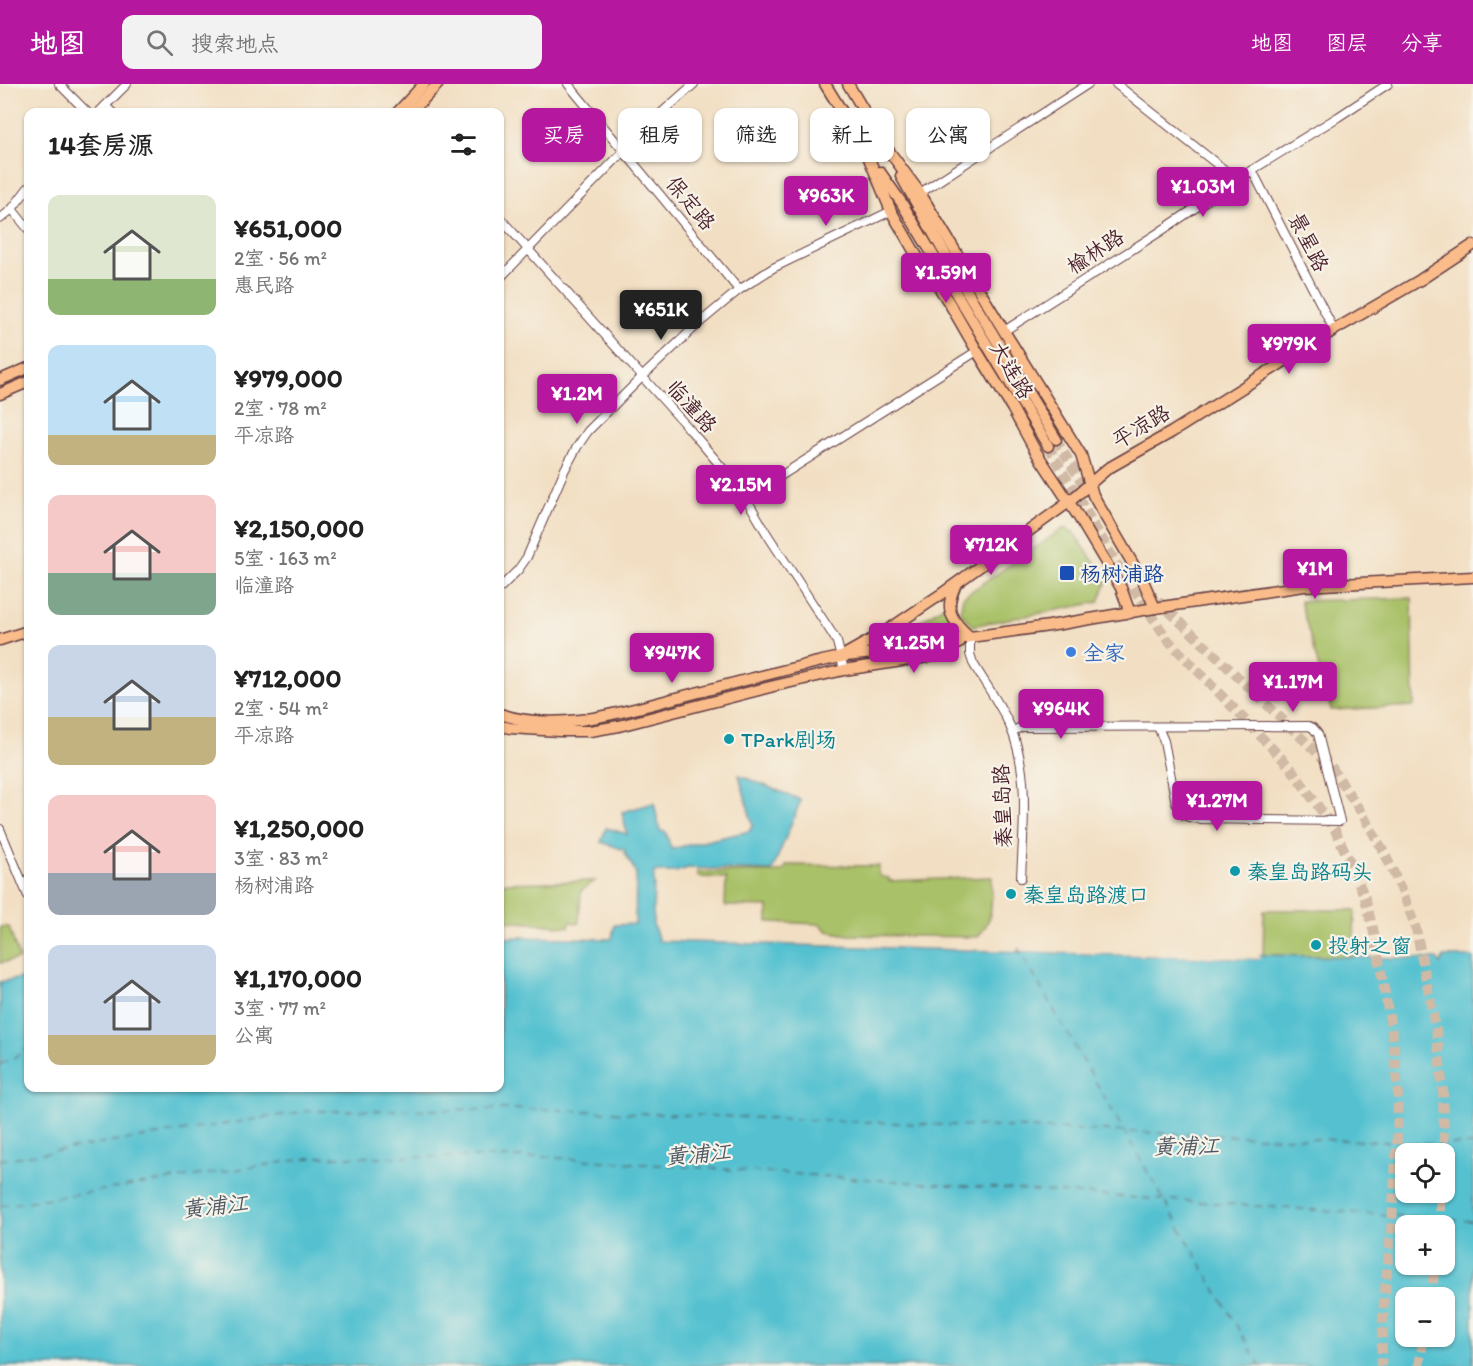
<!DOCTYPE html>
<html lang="zh">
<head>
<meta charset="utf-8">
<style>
  :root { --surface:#fff; --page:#f2f2f2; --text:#222; --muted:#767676; --accent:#b5179e }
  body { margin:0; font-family:Itim,"LXGW WenKai TC",sans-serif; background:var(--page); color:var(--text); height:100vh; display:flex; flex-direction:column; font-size:22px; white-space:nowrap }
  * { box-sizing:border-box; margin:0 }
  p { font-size:20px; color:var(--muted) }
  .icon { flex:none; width:33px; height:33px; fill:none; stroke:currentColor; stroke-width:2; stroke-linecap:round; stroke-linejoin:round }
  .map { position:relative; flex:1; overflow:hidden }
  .panel { position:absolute; left:24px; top:24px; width:480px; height:984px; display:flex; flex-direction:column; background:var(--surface); border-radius:12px; box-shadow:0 2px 4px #0004 }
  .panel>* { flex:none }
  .guide { position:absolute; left:522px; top:24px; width:570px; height:54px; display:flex; gap:12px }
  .buttons { position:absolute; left:1395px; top:1059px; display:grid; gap:12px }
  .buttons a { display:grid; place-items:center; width:60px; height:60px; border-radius:12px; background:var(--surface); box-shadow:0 2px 4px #0004; font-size:30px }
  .price { position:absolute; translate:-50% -51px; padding:0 14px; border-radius:6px; background:var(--accent); color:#fff; font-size:20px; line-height:39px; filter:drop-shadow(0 2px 3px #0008) }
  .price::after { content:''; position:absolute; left:50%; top:36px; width:18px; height:14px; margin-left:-9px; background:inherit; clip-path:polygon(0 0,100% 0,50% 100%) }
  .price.on { background:#222; color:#fff }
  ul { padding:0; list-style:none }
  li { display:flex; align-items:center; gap:18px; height:150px; padding:0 24px }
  li span { display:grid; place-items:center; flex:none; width:168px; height:120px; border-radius:12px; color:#555 }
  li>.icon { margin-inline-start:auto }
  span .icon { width:72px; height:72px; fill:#fffc; stroke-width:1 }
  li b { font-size:26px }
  h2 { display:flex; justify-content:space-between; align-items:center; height:72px; padding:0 24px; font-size:26px }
  .tag { padding:0 21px; border-radius:12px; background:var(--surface); box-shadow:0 2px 4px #0004; font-size:21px; line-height:54px }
  .tag.on { background:var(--accent); color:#fff }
  header { display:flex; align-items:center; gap:36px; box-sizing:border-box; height:84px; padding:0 30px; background:var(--accent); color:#fff }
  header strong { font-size:28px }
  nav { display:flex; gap:33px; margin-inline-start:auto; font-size:21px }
  .search { width:420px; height:54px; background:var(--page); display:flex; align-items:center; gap:15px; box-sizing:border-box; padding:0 21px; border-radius:12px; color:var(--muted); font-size:22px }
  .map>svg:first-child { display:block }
  .green { fill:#a9c167; stroke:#7a7049; stroke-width:1.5 }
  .water { fill:#55c1d0; stroke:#50707e; stroke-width:1.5; fill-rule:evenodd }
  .pier { fill:#f2dfc3 }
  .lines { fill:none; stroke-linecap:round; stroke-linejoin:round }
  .ferry { stroke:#4e5865; stroke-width:1.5; stroke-dasharray:8 6; stroke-linecap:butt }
  .major-tunnel { stroke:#d0b9a5; stroke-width:10; stroke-dasharray:10 5; stroke-linecap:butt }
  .minor-casing { stroke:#633c42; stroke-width:10 }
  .major-casing { stroke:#633c42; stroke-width:13 }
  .minor { stroke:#fff; stroke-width:8 }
  .major { stroke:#f9bc8a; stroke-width:10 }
  .transit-dot { fill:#1a4fb4; stroke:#f7f3e8; stroke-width:2 }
  .shop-dot { fill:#3f7fe0; stroke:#f7f3e8; stroke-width:2 }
  .culture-dot { fill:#0f9aa8; stroke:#f7f3e8; stroke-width:2 }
  .labels { text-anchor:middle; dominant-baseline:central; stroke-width:4.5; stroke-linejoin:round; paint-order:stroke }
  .street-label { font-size:21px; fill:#4a1f2b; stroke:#f7f3e8 }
  .transit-label { font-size:21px; fill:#164399; stroke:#f7f3e8; text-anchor:start }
  .shop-label { font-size:21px; fill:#366cbe; stroke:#f7f3e8; text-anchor:start }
  .culture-label { font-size:21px; fill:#0d838f; stroke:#f7f3e8; text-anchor:start }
  .water-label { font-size:22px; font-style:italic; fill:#4e5865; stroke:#f7f3e8 }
</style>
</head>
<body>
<header>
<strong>地图</strong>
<div class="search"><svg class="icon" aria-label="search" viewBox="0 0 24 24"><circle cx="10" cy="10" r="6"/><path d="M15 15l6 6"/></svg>搜索地点</div>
<nav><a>地图</a><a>图层</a><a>分享</a></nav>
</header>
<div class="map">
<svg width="1473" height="1282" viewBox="0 0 1473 1282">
  <rect width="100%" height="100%" fill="#f7f3e8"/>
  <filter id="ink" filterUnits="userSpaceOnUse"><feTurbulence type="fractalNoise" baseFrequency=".0167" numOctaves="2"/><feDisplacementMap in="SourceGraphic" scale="12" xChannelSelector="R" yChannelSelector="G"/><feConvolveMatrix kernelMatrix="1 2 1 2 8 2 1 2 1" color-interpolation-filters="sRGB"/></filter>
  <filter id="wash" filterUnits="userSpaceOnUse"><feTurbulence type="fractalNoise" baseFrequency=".008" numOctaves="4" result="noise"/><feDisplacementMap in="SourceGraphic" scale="24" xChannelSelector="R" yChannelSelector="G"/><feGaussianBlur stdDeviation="1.35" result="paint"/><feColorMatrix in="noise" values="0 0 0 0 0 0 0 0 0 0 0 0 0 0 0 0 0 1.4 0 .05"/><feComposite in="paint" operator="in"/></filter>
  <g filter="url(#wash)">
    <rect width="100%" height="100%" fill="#f2dfc3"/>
    <g class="green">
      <polygon points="1064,444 1073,448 1107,496 1099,518 972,542 960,527 963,513"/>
      <polygon points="1412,514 1414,622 1331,626 1300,517"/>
      <polygon points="945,521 955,549 884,563 899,551"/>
      <path d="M786,781L879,782V792L889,794V797L992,793C991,816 995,836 977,853L849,851L827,847L820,840L768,838V823L725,822L726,794L698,793V788H778L785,786Z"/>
      <polygon points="595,797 581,807 579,839 570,838 569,843 500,836 500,799"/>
      <polygon points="1264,826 1355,826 1353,873 1263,871"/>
      <polygon points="0,843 9,843 19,875 0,879"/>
    </g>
    <path class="water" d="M739,691L801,716L772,787L688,784L675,788H654L653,840L659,857L1259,875V871H1263L1437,875L1440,880L1444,873H1473V1282H0V898L28,893V1004H500V854L522,853L612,855L614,841L635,840L636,788L625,770V766L601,758L606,744L627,750L622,728L654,719L660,747L666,748L671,765L750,747L751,743L753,742ZM1406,1070H1444V1108H1406ZM1406,1142H1444V1180H1406ZM1406,1214H1444V1252H1406Z"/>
    <polygon class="pier" points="1047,865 1257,871 1257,869 1259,868 1260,875 1048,868"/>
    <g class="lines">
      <g class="ferry">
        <polyline points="1018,864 1260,1282"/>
        <polyline points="0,980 17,972 28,964"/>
        <polyline points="0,1076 307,1027 531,1025 1473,1061"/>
        <polyline points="0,1122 317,1073 547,1073 1473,1137"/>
      </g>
    </g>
  </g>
  <g filter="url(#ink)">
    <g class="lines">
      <g class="major-tunnel">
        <polyline points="1056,355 1089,411"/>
        <polyline points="1048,362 1122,489 1168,556 1290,683 1335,746 1351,780 1365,814 1374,849 1393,954 1398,1010 1397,1060 1392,1136 1384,1216 1381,1282"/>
        <polyline points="1148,505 1151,510 1330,681 1361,728 1384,768 1403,809 1416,845 1437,951 1443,1008 1444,1049 1443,1070"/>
        <polyline points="1439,1142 1441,1108"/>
        <polyline points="1431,1214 1435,1180"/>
        <polyline points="1419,1282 1424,1252"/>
      </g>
      <defs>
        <g id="minor">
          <polyline points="59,0 87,28"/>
          <polyline points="568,0 739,206"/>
          <polyline points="1116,0 1237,96"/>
          <polyline points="105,22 112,28"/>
          <polyline points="99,28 127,0"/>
          <polyline points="1252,86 1334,246"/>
          <polyline points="920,109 1088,0"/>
          <polyline points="12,125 28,145"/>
          <polyline points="500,134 691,347 725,387 746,414 767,450 831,548 837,558 844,586"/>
          <polyline points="0,135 12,125 28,104"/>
          <polyline points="500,194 658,32 694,0"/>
          <polyline points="1004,247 1158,149 1252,86 1338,33 1388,0"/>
          <polyline points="746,414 977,267"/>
          <polyline points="500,504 518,486 527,473 565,385 577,363 588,347 642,293 698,240 739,206 773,184 891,127"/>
          <path d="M970,553V570L973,579C985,600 1004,625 1012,647C1030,694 1023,746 1021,794"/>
          <polyline points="1012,647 1022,643 1309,642 1313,644 1318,650 1340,737 1200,735 1189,733 1184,731 1180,727 1176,719 1164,657 1158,643"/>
          <polyline points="0,745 28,812"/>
        </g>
        <g id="major">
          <polyline points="825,0 865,65 891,127 925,186 935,197 951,222 977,267 1012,324 1036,368 1078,432 1121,504 1130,529"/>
          <polyline points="848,0 883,59 920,109 1004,247 1081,371 1093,411 1098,420 1144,499 1155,524"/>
          <polyline points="398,28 424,0"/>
          <polyline points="411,28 438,0"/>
          <polyline points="880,88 901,118 1048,362"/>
          <polyline points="901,92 953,184 1056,355"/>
          <polyline points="0,296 28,284"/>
          <polyline points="0,310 28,298"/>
          <path d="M955,502C944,526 951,536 970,553"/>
          <polyline points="0,556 28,547"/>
          <polyline points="846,570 885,548 940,511 1069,418 1107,385 1172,348 1334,246 1420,196 1473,161"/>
          <path d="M500,630C560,650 625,627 684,612C730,600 776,588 822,577L846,572L908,565L970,553L1049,542L1155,524L1304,502L1473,493"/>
          <polyline points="500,642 510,644 559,647 590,647 619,642 774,602 844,586 934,572 959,559"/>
        </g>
      </defs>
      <use href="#minor" class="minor-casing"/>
      <use href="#major" class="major-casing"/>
      <use href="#minor" class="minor"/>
      <use href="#major" class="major"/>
    </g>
  </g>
  <rect class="transit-dot" x="1059" y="481" width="16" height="16" rx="3"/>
  <circle class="shop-dot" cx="1071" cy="568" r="6"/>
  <g class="culture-dot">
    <circle cx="729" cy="655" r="6"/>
    <circle cx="1235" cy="787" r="6"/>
    <circle cx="1011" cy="810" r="6"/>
    <circle cx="1316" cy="861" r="6"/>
  </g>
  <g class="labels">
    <g class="street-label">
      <text transform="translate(691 119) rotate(50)">保定路</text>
      <text transform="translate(1309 158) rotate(63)">景星路</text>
      <text transform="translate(1095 167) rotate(-33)">榆林路</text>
      <text transform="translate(1012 286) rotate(59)">大连路</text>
      <text transform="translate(692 322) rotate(48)">临潼路</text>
      <text transform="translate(1141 342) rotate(-31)">平凉路</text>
      <text transform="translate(1002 722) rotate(-92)">秦皇岛路</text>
    </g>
    <g class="transit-label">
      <text x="1080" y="489">杨树浦路</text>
    </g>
    <g class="shop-label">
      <text x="1083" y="568">全家</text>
    </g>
    <g class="culture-label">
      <text x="741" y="655">TPark剧场</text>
      <text x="1247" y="787">秦皇岛路码头</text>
      <text x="1023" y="810">秦皇岛路渡口</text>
      <text x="1328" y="861">投射之窗</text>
    </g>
    <g class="water-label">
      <text transform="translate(1186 1062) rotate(-1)">黄浦江</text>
      <text transform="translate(698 1070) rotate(-5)">黄浦江</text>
      <text transform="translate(215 1122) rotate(-6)">黄浦江</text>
    </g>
  </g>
</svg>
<div class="buttons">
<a><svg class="icon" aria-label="locate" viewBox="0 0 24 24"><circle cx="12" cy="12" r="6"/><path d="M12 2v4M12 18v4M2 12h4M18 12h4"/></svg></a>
<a>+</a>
<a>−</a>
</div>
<b class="price" style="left:1203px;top:134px">¥1.03M</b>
<b class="price" style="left:826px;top:143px">¥963K</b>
<b class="price" style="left:946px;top:220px">¥1.59M</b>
<b class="price on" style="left:661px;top:257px">¥651K</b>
<b class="price" style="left:1289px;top:291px">¥979K</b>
<b class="price" style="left:577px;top:341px">¥1.2M</b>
<b class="price" style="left:741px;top:432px">¥2.15M</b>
<b class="price" style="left:991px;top:492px">¥712K</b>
<b class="price" style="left:1315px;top:516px">¥1M</b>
<b class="price" style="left:914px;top:590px">¥1.25M</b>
<b class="price" style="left:672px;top:600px">¥947K</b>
<b class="price" style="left:1293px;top:629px">¥1.17M</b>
<b class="price" style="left:1061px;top:656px">¥964K</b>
<b class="price" style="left:1217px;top:748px">¥1.27M</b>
<div class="guide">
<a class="tag on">买房</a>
<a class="tag">租房</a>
<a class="tag">筛选</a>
<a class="tag">新上</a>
<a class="tag">公寓</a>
</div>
<section class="panel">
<h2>14套房源<svg class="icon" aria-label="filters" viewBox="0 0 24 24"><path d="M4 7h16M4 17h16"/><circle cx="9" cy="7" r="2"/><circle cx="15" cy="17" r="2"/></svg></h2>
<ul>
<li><span style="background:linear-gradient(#dfe7d0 70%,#8fb573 0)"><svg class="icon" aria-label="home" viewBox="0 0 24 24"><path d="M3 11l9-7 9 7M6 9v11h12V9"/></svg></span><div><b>¥651,000</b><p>2室 · 56 m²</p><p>惠民路</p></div></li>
<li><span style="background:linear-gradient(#bfe0f5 75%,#c2b280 0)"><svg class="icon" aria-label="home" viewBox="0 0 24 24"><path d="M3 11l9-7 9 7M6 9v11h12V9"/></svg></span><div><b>¥979,000</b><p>2室 · 78 m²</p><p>平凉路</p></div></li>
<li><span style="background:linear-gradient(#f6c9c9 65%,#7fa58c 0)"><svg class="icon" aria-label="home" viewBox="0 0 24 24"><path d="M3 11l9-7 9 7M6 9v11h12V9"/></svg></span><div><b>¥2,150,000</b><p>5室 · 163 m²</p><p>临潼路</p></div></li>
<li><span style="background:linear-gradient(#c9d6e8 60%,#c2b280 0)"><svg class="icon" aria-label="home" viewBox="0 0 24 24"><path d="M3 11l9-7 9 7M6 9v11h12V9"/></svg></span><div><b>¥712,000</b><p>2室 · 54 m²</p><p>平凉路</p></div></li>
<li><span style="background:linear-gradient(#f6c9c9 65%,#9aa5b1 0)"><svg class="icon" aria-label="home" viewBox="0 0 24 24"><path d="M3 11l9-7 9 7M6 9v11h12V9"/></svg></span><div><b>¥1,250,000</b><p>3室 · 83 m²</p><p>杨树浦路</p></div></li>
<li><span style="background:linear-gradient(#c9d6e8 75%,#c2b280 0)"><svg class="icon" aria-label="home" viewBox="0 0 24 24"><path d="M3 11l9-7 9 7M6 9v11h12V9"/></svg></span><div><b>¥1,170,000</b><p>3室 · 77 m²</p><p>公寓</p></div></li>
</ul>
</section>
</div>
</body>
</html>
